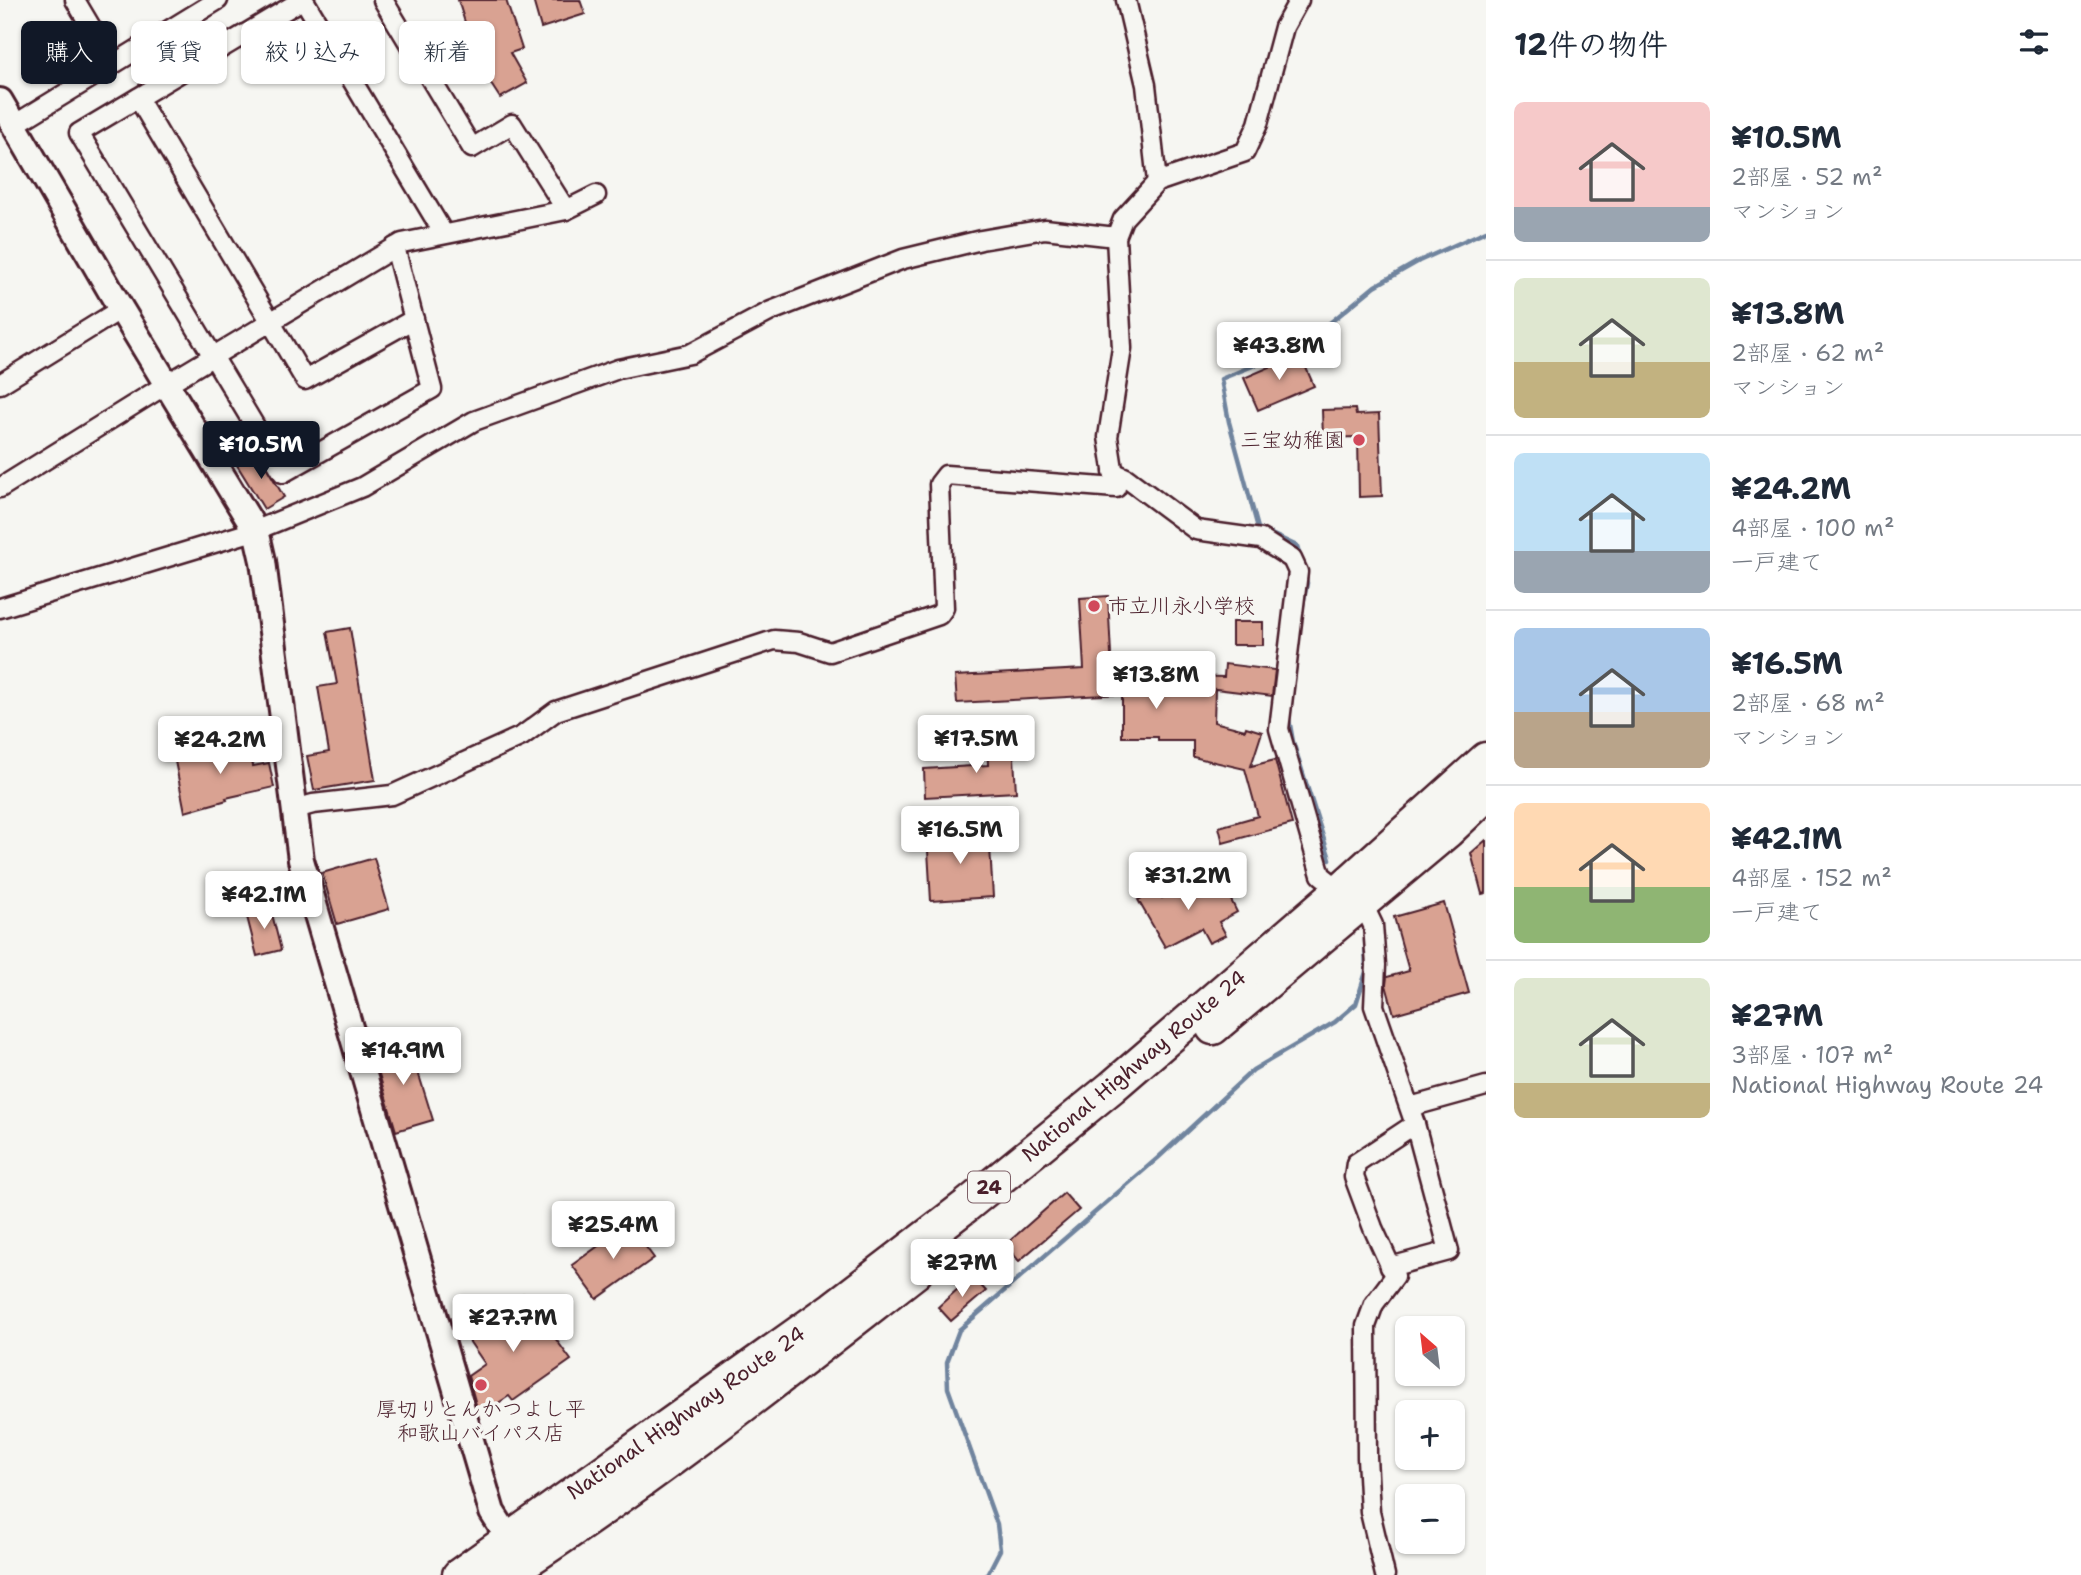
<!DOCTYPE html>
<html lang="ja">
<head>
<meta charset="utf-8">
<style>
  :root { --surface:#fff; --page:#f2f2f3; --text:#1f2937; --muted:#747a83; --line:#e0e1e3; --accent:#111827 }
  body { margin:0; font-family:"Shantell Sans","Klee One",sans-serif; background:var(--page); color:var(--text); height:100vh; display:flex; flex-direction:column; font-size:26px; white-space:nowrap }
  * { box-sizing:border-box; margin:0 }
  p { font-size:23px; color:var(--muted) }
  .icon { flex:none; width:38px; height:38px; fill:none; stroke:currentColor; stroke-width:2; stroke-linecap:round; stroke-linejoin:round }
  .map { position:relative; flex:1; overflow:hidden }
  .drawer { display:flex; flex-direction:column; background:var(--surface); width:595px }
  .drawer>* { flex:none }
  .banner { position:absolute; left:21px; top:21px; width:665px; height:63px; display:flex; gap:14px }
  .needle { width:46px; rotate:332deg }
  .buttons { position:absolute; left:1395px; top:1316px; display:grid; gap:14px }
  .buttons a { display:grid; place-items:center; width:70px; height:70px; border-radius:10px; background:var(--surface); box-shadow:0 2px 5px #0004; font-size:35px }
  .price { position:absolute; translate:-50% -60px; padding:0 16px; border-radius:7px; background:#fff; color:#222; font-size:23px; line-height:46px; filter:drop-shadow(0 2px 4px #0008) }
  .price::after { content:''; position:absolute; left:50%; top:42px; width:21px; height:16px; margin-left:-10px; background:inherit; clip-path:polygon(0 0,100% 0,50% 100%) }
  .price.on { background:var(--accent); color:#fff }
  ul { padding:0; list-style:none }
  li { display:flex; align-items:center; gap:21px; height:175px; padding:0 28px }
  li+li { border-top:2px solid var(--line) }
  li span { display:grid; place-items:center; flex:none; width:196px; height:140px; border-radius:10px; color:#555 }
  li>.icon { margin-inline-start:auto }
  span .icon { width:84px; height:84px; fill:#fffc; stroke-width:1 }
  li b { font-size:30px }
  h2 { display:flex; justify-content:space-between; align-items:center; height:84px; padding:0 28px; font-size:30px }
  .chip { padding:0 24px; border-radius:10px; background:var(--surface); box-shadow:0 2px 5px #0004; font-size:24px; line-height:63px }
  .chip.on { background:var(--accent); color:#fff }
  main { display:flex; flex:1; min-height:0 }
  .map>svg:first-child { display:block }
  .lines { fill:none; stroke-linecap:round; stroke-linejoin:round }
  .stream { stroke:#70849e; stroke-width:4.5 }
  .building { fill:#d9a292; stroke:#4a1f2b; stroke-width:2 }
  .street-casing { stroke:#4a1f2b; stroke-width:23 }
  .secondary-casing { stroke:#4a1f2b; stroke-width:30 }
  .highway-casing { stroke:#4a1f2b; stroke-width:37 }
  .street { stroke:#f6f6f2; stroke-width:18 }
  .secondary { stroke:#f6f6f2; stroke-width:24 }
  .highway { stroke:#f6f6f2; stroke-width:32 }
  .poi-dot { fill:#d1495b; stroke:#f6f6f2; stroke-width:2.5 }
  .labels { text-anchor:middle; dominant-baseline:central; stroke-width:7; stroke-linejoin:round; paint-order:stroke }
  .shield { fill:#f6f6f2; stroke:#7e6067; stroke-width:2 }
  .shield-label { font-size:19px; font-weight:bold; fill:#4a1f2b }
  .poi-label { font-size:21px; fill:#4a1f2b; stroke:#f6f6f2; text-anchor:end }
  .street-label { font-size:21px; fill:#4a1f2b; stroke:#f6f6f2 }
</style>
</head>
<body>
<main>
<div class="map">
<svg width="1486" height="1575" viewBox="0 0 1486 1575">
  <rect width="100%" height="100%" fill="#f6f6f2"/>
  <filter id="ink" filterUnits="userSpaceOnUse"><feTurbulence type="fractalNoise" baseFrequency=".0143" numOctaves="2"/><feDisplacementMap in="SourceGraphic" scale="14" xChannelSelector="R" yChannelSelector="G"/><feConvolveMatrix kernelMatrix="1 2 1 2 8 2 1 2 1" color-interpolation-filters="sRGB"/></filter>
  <g filter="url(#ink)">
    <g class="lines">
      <g class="stream">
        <polyline points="1301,559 1297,546 1258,528 1229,422 1221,379 1303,345 1375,286 1419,261 1486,231"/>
        <polyline points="1302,610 1307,583 1305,575"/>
        <polyline points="1296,661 1289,719 1293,742 1330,859"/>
        <polyline points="987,1575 1000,1550 997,1524 948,1388 947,1362 959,1330 1159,1157 1253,1070 1335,1022 1356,1004 1366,972 1365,940"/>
      </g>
    </g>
    <g class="building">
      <polygon points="458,0 506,0 522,49 510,53 527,83 500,98 478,64"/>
      <polygon points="533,0 580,0 585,14 541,28"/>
      <polygon points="1300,354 1314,386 1258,410 1244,378"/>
      <polygon points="1355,409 1356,415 1379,414 1382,496 1359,497 1358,437 1323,438 1322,410"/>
      <polygon points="258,453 284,497 264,509 237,465"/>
      <polygon points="1108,596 1112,674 1224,677 1225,664 1275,670 1272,696 1215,689 1214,722 1245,730 1246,727 1262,732 1251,766 1275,760 1292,824 1223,843 1219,827 1258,816 1245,769 1193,757 1193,741 1158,741 1158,737 1122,737 1122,694 957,703 955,676 1084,669 1080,598"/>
      <rect x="1232" y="622" width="31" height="23"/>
      <polygon points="350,628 375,780 314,790 307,756 329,752 318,687 337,684 327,632"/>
      <polygon points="1013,740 1016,792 925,797 924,769 988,765 987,741"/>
      <polygon points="249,746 253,766 269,763 274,787 226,798 227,800 185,812 174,756"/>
      <polygon points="989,830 993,897 931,901 927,834"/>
      <polygon points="1486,840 1486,893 1482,894 1471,853"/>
      <polygon points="374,858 389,909 337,924 322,873"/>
      <polygon points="1202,877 1212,897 1226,890 1237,912 1219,922 1226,935 1209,943 1201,928 1165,947 1138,900 1157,890 1162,898"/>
      <polygon points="1444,903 1469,993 1394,1014 1386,985 1387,977 1409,971 1394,917"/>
      <polygon points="270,906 281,950 257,956 246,913"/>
      <polygon points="409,1043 433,1120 396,1131 373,1054"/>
      <polygon points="1064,1193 1079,1210 1019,1261 1005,1245"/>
      <polygon points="629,1224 654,1258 597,1299 572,1265"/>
      <polygon points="972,1276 986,1291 951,1321 938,1307"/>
      <polygon points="523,1294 571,1360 513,1401 509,1396 486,1411 482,1405 477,1408 468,1376 485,1364 465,1335"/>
    </g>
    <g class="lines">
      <defs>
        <g id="street">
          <polyline points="75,0 113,64"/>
          <polyline points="302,0 79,133 283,473 432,389 395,247"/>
          <polyline points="304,0 444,234"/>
          <polyline points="383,0 472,148 512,124 566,210"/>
          <polyline points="1126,0 1146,85 1157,182"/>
          <polyline points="138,98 305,380 414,319"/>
          <polyline points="14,125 218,0"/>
          <polyline points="0,384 121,309"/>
          <polyline points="1113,472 1126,478 1196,530 1261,539 1292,559 1298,572 1279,729 1321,875 1340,890 1362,902 1373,925 1376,965 1374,1006 1415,1124 1356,1163 1354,1177 1373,1228 1395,1276 1374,1304 1366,1326 1367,1457 1370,1512 1385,1575"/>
          <polyline points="0,488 167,384 402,243 566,210 596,195"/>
          <polyline points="0,608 254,531 362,487 474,421 618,369 690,354 771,311 903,259 981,240 1045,229 1116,237"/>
          <polyline points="180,745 285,729"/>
          <polyline points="295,809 313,804 392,795 522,736 556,711 774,640 799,642 830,652 939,615 944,608 939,484 946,475 1116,488 1108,437 1122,348 1116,237 1123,219 1157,182 1245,152 1258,124 1284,27 1299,0"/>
          <polyline points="1410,1107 1486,1086"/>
          <polyline points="1390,1267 1449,1251 1415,1124"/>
        </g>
        <polyline id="secondary" points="0,101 121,309 249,520 258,539 263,561 301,860 492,1512 518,1553"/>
        <g id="highway">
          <polyline points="1213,1028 1448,831 1486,795"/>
          <polyline points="459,1575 833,1308 966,1206 1112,1087 1340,890 1486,759"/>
          <path d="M505,1575C648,1483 781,1377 916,1272"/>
        </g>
      </defs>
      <use href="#street" class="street-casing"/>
      <use href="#secondary" class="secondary-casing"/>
      <use href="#highway" class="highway-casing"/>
      <use href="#street" class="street"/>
      <use href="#secondary" class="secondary"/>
      <use href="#highway" class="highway"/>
    </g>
  </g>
  <g class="poi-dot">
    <circle cx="1359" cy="440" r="7"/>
    <circle cx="1094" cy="606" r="7"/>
    <circle cx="481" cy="1385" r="7"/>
  </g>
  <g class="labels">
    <rect class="shield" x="968" y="1171.5" width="42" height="31" rx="5"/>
    <g class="shield-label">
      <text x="989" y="1187">24</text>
    </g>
    <g class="poi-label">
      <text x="1345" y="440">三宝幼稚園</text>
      <text x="1108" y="606" text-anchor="start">市立川永小学校</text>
      <text x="481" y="1409" text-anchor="middle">厚切りとんかつよし平<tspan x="481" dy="24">和歌山バイパス店</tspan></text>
    </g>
    <g class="street-label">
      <text transform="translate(1134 1066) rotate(-40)">National Highway Route 24</text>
      <text transform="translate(686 1413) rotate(-35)">National Highway Route 24</text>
    </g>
  </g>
</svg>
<div class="buttons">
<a><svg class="needle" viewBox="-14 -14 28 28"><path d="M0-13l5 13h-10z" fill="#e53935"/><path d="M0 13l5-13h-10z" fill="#747a83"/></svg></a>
<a>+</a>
<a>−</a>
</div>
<b class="price" style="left:1279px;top:382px">¥43.8M</b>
<b class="price on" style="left:261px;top:481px">¥10.5M</b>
<b class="price" style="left:1156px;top:711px">¥13.8M</b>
<b class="price" style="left:976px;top:775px">¥17.5M</b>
<b class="price" style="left:220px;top:776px">¥24.2M</b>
<b class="price" style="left:960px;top:866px">¥16.5M</b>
<b class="price" style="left:1188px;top:912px">¥31.2M</b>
<b class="price" style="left:264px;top:931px">¥42.1M</b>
<b class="price" style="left:403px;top:1087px">¥14.9M</b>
<b class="price" style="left:613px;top:1261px">¥25.4M</b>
<b class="price" style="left:962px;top:1299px">¥27M</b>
<b class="price" style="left:513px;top:1354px">¥27.7M</b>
<div class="banner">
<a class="chip on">購入</a>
<a class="chip">賃貸</a>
<a class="chip">絞り込み</a>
<a class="chip">新着</a>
</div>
</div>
<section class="drawer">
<h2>12件の物件<svg class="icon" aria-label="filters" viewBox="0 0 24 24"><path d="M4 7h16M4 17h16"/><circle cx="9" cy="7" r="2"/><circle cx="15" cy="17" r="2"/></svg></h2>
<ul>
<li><span style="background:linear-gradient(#f6c9c9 75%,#9aa5b1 0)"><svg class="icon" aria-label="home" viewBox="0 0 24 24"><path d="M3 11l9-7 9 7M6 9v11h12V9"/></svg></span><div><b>¥10.5M</b><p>2部屋 · 52 m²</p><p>マンション</p></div></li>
<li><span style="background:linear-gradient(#dfe7d0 60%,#c2b280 0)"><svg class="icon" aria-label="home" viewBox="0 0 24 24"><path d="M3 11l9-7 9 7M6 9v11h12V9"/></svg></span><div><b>¥13.8M</b><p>2部屋 · 62 m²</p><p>マンション</p></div></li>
<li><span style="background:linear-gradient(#bfe0f5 70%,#9aa5b1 0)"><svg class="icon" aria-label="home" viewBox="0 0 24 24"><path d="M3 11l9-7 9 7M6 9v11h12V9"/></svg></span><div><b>¥24.2M</b><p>4部屋 · 100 m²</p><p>一戸建て</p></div></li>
<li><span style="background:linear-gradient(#a9c7e8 60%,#b9a48a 0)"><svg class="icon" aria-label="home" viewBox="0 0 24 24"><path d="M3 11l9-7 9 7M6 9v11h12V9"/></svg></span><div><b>¥16.5M</b><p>2部屋 · 68 m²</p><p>マンション</p></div></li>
<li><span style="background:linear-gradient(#ffd9b3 60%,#8fb573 0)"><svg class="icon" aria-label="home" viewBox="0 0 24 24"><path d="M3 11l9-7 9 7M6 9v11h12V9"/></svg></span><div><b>¥42.1M</b><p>4部屋 · 152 m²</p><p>一戸建て</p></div></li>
<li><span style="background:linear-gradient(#dfe7d0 75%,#c2b280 0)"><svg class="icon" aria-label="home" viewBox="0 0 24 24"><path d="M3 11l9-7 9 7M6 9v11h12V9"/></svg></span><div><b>¥27M</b><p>3部屋 · 107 m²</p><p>National Highway Route 24</p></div></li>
</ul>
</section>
</main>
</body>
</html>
